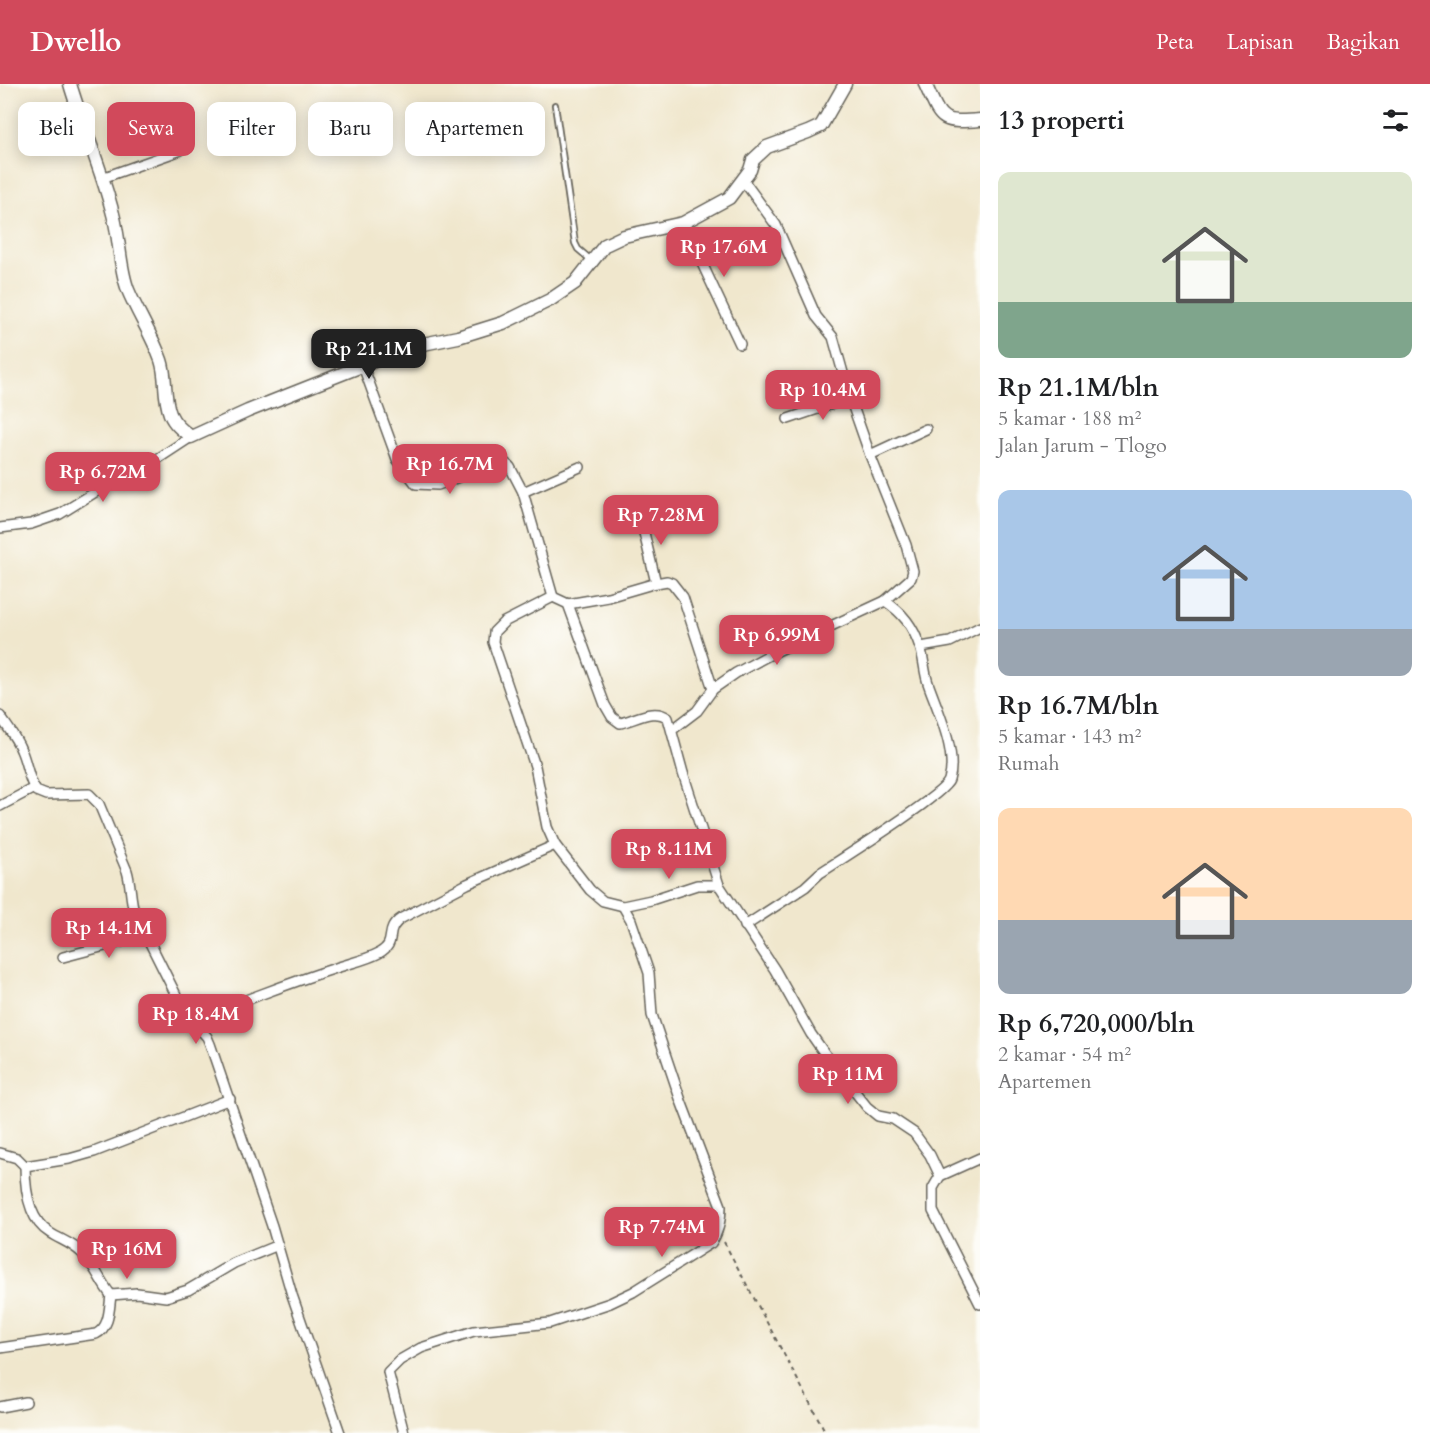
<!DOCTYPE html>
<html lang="id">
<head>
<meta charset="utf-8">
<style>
  :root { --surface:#fff; --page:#f6f6f6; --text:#202124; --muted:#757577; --accent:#d1495b }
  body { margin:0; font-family:Cardo,serif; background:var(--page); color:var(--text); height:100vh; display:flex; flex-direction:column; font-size:22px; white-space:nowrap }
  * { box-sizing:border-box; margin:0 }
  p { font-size:20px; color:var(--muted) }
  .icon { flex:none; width:33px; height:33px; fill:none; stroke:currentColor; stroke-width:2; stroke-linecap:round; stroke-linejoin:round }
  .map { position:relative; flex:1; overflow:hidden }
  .side { display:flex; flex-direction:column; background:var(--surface); width:450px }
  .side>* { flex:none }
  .top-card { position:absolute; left:18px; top:18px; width:570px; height:54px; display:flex; gap:12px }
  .price { position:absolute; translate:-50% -51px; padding:0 14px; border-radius:12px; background:var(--accent); color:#fff; font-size:20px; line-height:39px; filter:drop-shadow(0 2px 3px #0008) }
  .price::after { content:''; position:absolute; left:50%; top:36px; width:18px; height:14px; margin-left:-9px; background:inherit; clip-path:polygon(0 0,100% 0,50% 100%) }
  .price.current { background:#222; color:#fff }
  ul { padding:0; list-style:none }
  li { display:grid; align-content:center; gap:12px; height:318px; padding:0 18px }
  li span { display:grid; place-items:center; height:186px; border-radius:12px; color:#555 }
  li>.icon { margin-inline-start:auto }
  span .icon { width:108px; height:108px; fill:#fffc; stroke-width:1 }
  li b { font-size:26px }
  h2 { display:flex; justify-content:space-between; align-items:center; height:72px; padding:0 18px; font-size:26px }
  .chip { padding:0 21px; border-radius:12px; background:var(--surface); box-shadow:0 3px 15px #0003; font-size:21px; line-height:54px }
  .chip.current { background:var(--accent); color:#fff }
  header { display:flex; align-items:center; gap:36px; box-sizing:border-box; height:84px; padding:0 30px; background:var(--accent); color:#fff }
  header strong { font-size:28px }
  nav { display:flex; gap:33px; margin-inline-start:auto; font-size:21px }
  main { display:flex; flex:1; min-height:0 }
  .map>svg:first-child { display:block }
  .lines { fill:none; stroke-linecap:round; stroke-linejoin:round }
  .service-casing { stroke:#66635a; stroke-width:8 }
  .minor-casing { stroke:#66635a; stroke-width:12 }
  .tertiary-casing { stroke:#66635a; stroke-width:15 }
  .path { stroke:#66635a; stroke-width:2; stroke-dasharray:4.5 4.5; stroke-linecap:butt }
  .service { stroke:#fff; stroke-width:4.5 }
  .minor { stroke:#fff; stroke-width:9 }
  .tertiary { stroke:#fff; stroke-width:12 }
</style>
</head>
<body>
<header>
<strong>Dwello</strong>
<nav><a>Peta</a><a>Lapisan</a><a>Bagikan</a></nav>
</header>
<main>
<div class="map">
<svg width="980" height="1349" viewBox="0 0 980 1349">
  <rect width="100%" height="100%" fill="#fdfcf7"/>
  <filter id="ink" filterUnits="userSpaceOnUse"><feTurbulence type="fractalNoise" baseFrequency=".0167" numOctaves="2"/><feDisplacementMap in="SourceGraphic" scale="12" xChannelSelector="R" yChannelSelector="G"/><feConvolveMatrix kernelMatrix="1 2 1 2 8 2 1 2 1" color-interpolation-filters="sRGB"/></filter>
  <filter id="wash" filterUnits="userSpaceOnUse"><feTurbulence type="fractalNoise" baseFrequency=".008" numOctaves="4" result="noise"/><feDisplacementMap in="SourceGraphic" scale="24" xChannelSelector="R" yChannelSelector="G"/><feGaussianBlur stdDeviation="1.35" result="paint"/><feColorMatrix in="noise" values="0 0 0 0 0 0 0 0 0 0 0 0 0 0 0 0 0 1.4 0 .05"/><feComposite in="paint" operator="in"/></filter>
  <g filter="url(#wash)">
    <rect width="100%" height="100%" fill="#f0e7cd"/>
  </g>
  <g filter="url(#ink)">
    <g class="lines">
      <defs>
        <polyline id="service" points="555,21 575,159 578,165 591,176"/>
        <g id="minor">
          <polyline points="102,94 181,66"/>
          <path d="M743,96L776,141L816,232L833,253L850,314L870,371L906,461L913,487L911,494L885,517C903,529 913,542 920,563C924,574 924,587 928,599C937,625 958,668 949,696C945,710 840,776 820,789L805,803L745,842"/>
          <polyline points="683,139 740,260"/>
          <polyline points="363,282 397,375 416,400 438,401 496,379 505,379 510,383 523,408 553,513"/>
          <polyline points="788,335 850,314"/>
          <polyline points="870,371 926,345"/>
          <polyline points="523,408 580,383"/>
          <polyline points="640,432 656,499"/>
          <polyline points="0,444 31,440 60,430 113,397 159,374 191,353"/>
          <path d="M553,513L568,520L605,621L612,633L620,639C635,636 654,623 668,634L683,689L719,801L775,886L811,950L825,970L867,1023L878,1032L893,1035L914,1049L930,1071L940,1092L933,1104V1127L980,1220"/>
          <polyline points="553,513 504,538 494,548 493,558 535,682 547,743 555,761 590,806 603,817 623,822 651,816 697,801 719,801"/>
          <polyline points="568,520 608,513 656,499 667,497 672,499 683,513 713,605"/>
          <polyline points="921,563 950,558 980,543"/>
          <path d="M0,632C7,643 16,653 21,666C27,679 28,695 36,707L46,711L89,710L99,720L127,787C131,800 130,814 134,827L184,927L207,953L210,960L272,1142L292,1211L340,1349"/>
          <polyline points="672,646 697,627 713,605 736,589 773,569 885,517"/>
          <polyline points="0,722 34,704"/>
          <polyline points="63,873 147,851"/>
          <path d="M196,942C216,926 238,919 262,910C286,901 311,892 336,884C350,879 366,876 379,869C399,858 382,847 402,834L467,800L555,761"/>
          <polyline points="0,1069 17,1074 25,1082 69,1075 94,1068 230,1015"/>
          <path d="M25,1082C25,1105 28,1136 50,1149C61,1156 72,1159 82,1169C95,1181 100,1198 111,1211L137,1209L166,1213L188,1206L234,1179L278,1161"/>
          <polyline points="940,1092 980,1074"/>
          <path d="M0,1264L96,1250C110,1243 109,1225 111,1211"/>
          <polyline points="0,1323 26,1318"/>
          <path d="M404,1349L388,1288L400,1276L421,1264L474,1247L550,1239L610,1219L633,1208L711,1159C719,1148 721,1136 721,1122L681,1017L652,931L649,889L631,836L623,822"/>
        </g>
        <g id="tertiary">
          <path d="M70,0C83,44 102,86 113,130C120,154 119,183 128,206C138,230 152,251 161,276C167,293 163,312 170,330C174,340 182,346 191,353L248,327L387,272L423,260L458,253L503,239L550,216L575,199L605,161L624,152L683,139L729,114L750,86L753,76L767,63L808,48L821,42L845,0"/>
          <path d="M925,0C942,37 939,39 980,36"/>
        </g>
      </defs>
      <use href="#service" class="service-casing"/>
      <use href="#minor" class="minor-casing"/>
      <use href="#tertiary" class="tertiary-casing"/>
      <polyline class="path" points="724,1158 826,1349"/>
      <use href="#service" class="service"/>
      <use href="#minor" class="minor"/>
      <use href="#tertiary" class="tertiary"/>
    </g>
  </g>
</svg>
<b class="price" style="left:724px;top:194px">Rp 17.6M</b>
<b class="price current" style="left:369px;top:296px">Rp 21.1M</b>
<b class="price" style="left:823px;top:337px">Rp 10.4M</b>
<b class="price" style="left:450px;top:411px">Rp 16.7M</b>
<b class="price" style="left:103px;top:419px">Rp 6.72M</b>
<b class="price" style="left:661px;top:462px">Rp 7.28M</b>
<b class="price" style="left:777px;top:582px">Rp 6.99M</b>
<b class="price" style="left:669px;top:796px">Rp 8.11M</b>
<b class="price" style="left:109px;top:875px">Rp 14.1M</b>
<b class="price" style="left:196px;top:961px">Rp 18.4M</b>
<b class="price" style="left:848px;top:1021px">Rp 11M</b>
<b class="price" style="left:662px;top:1174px">Rp 7.74M</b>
<b class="price" style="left:127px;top:1196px">Rp 16M</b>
<div class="top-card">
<a class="chip">Beli</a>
<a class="chip current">Sewa</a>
<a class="chip">Filter</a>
<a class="chip">Baru</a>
<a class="chip">Apartemen</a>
</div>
</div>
<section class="side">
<h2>13 properti<svg class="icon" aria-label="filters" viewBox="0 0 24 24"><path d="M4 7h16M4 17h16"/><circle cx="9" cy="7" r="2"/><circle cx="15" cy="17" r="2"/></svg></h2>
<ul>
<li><span style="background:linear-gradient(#dfe7d0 70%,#7fa58c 0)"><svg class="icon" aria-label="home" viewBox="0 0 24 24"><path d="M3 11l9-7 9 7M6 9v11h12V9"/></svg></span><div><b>Rp 21.1M/bln</b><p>5 kamar · 188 m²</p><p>Jalan Jarum - Tlogo</p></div></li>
<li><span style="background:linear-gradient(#a9c7e8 75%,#9aa5b1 0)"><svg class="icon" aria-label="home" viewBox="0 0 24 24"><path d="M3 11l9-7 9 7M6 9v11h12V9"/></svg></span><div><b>Rp 16.7M/bln</b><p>5 kamar · 143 m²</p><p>Rumah</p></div></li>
<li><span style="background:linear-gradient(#ffd9b3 60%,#9aa5b1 0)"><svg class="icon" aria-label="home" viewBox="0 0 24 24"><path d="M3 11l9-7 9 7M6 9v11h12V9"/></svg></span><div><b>Rp 6,720,000/bln</b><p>2 kamar · 54 m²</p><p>Apartemen</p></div></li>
</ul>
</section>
</main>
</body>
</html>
